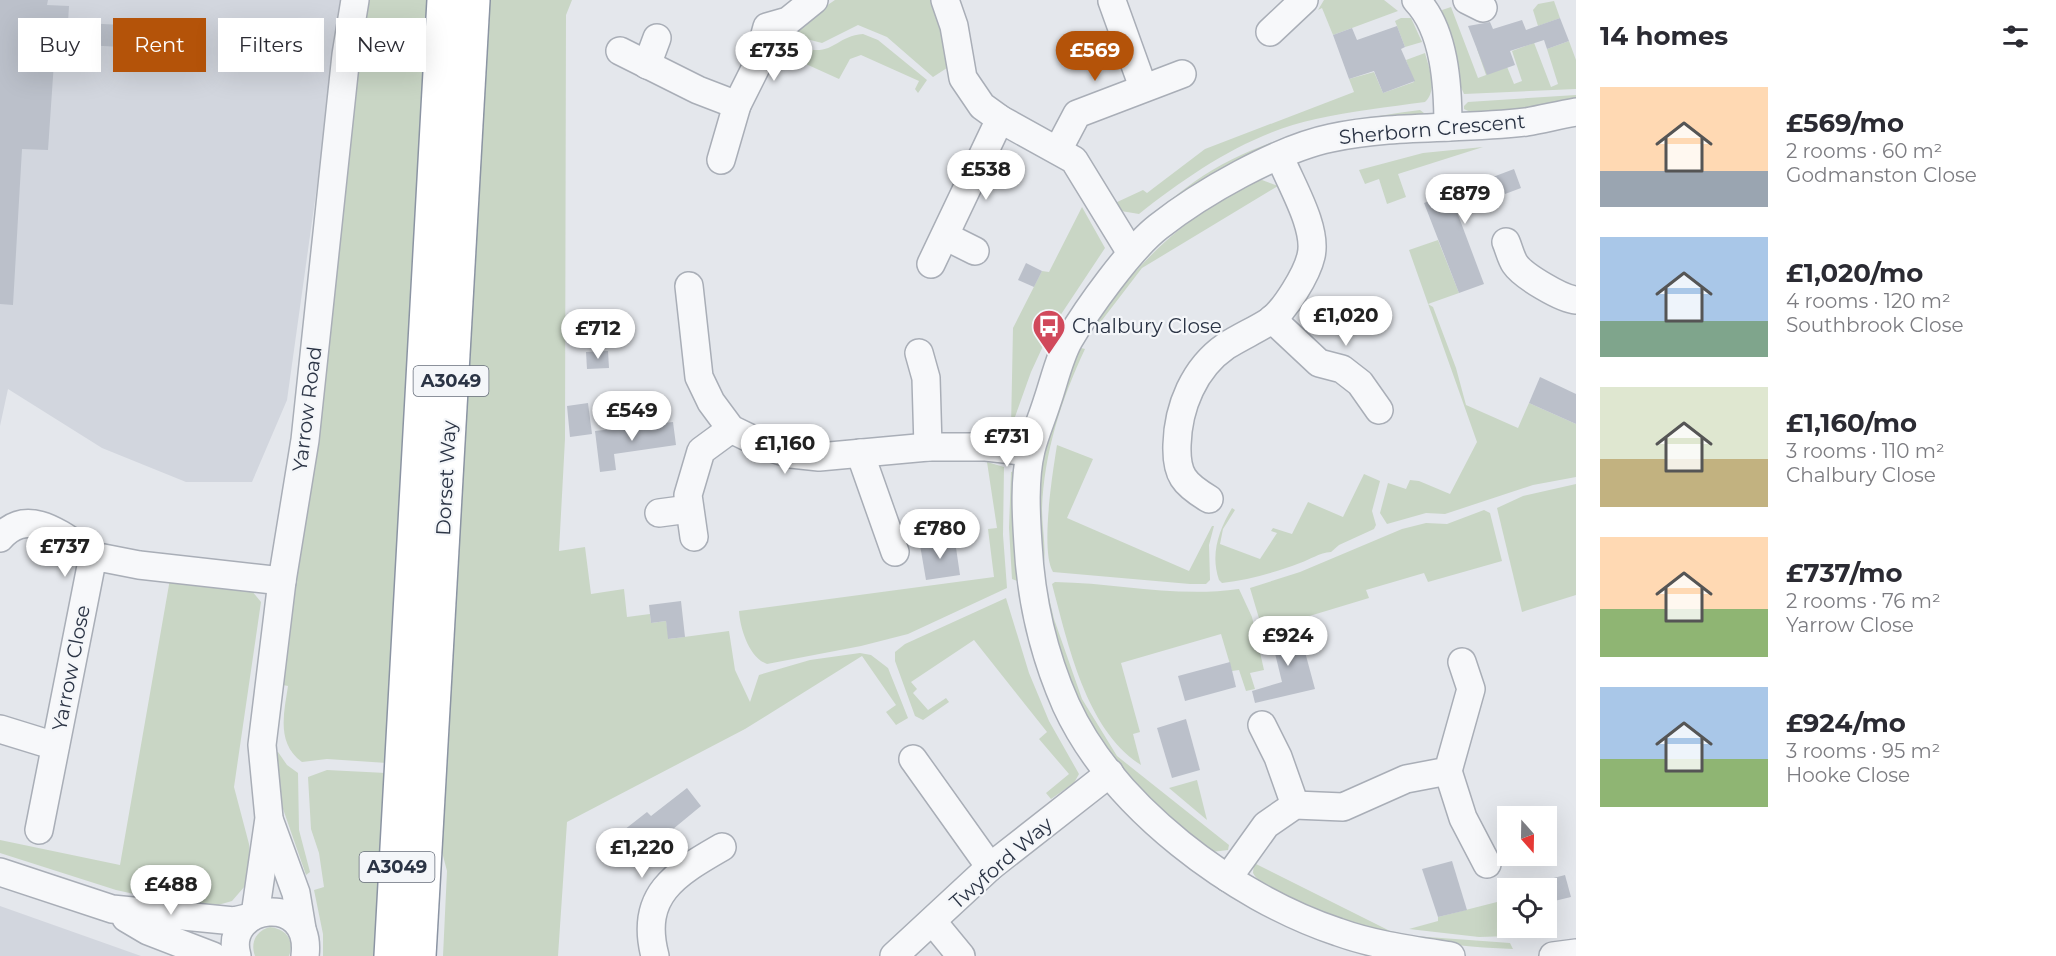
<!DOCTYPE html>
<html lang="en">
<head>
<meta charset="utf-8">
<style>
  :root { --surface:#fff; --page:#f7f7f7; --text:#2b2b33; --muted:#7c7c81; --accent:#b45309 }
  body { margin:0; font-family:Montserrat,sans-serif; background:var(--page); color:var(--text); height:100vh; display:flex; flex-direction:column; font-size:22px; white-space:nowrap }
  * { box-sizing:border-box; margin:0 }
  p { font-size:20px; color:var(--muted) }
  .icon { flex:none; width:33px; height:33px; fill:none; stroke:currentColor; stroke-width:2; stroke-linecap:round; stroke-linejoin:round }
  .map { position:relative; flex:1; overflow:hidden }
  .drawer { display:flex; flex-direction:column; background:var(--surface); width:480px }
  .drawer>* { flex:none }
  .hud { position:absolute; left:18px; top:18px; width:570px; height:54px; display:flex; gap:12px }
  .needle { width:39px; rotate:160deg }
  .buttons { position:absolute; left:1497px; top:806px; display:grid; gap:12px }
  .buttons a { display:grid; place-items:center; width:60px; height:60px; border-radius:0px; background:var(--surface); box-shadow:0 6px 24px #0002; font-size:30px }
  .price { position:absolute; translate:-50% -51px; padding:0 14px; border-radius:21px; background:#fff; color:#222; font-size:20px; line-height:39px; filter:drop-shadow(0 2px 3px #0008) }
  .price::after { content:''; position:absolute; left:50%; top:36px; width:18px; height:14px; margin-left:-9px; background:inherit; clip-path:polygon(0 0,100% 0,50% 100%) }
  .price.selected { background:var(--accent); color:#fff }
  ul { padding:0; list-style:none }
  li { display:flex; align-items:center; gap:18px; height:150px; padding:0 24px }
  li span { display:grid; place-items:center; flex:none; width:168px; height:120px; border-radius:0px; color:#555 }
  li>.icon { margin-inline-start:auto }
  span .icon { width:72px; height:72px; fill:#fffc; stroke-width:1 }
  li b { font-size:26px }
  h2 { display:flex; justify-content:space-between; align-items:center; height:72px; padding:0 24px; font-size:26px }
  .pill { padding:0 21px; border-radius:0px; background:var(--surface); box-shadow:0 6px 24px #0002; font-size:21px; line-height:54px }
  .pill.selected { background:var(--accent); color:#fff }
  main { display:flex; flex:1; min-height:0 }
  .map>svg:first-child { display:block }
  .built { fill:#d2d6de }
  .green { fill:#c9d6c5 }
  .building { fill:#bbc0ca }
  .lines { fill:none; stroke-linecap:round; stroke-linejoin:round }
  .minor-casing { stroke:#a9aeb7; stroke-width:30 }
  .highway-casing { stroke:#8b94a3; stroke-width:36 }
  .minor { stroke:#f7f8fa; stroke-width:27 }
  .highway { stroke:#fff; stroke-width:33 }
  .labels { text-anchor:middle; dominant-baseline:central; stroke-width:4.5; stroke-linejoin:round; paint-order:stroke }
  .shield { fill:#f4f6f9; stroke:#676e7b; stroke-width:1.5 }
  .shield-label { font-size:18px; font-weight:bold; fill:#2b3445 }
  .street-label { font-size:20px; fill:#2b3445; stroke:#f4f6f9 }
  .poi-label { font-size:20px; fill:#2b3445; stroke:#f4f6f9; text-anchor:start }
</style>
</head>
<body>
<main>
<div class="map">
<svg width="1576" height="956" viewBox="0 0 1576 956">
  <rect width="100%" height="100%" fill="#e4e7ec"/>
  <g class="built">
    <polygon points="0,0 343,0 287,400 252,482 186,482 102,448 8,389 0,426"/>
    <polygon points="0,906 141,956 0,956"/>
  </g>
  <g class="green">
    <path d="M361,0H429L387,763L327,759L302,762C276,743 284,713 288,686L278,684Z"/>
    <polygon points="487,0 572,0 566,15 565,439 559,551 585,547 591,594 624,589 627,617 650,614 651,623 666,621 669,639 729,631 735,670 750,702 759,675 810,660 860,653 871,655 888,668 908,718 896,725 886,712 896,705 862,656 745,729 567,822 558,956 443,956 447,871 442,852"/>
    <polygon points="835,0 935,0 950,66 933,77 887,37 858,25 822,43 791,35 804,21"/>
    <polygon points="1324,0 1384,0 1398,11 1333,35 1322,8 1318,10"/>
    <polygon points="1554,1 1560,18 1538,26 1533,10 1538,4"/>
    <polygon points="1451,7 1478,78 1486,75 1477,49 1497,42 1514,84 1522,81 1512,51 1531,44 1533,40 1551,87 1558,84 1547,49 1569,41 1576,60 1576,89 1464,94 1459,83 1442,10"/>
    <polygon points="1401,18 1411,18 1422,42 1405,47 1395,21"/>
    <path d="M863,34L878,40L927,80L918,93L915,89L919,81L861,55L850,59L839,79L786,55L795,46C835,59 832,37 863,34Z"/>
    <path d="M1425,53C1429,68 1438,90 1425,102C1388,107 1351,111 1316,119C1250,133 1191,173 1139,214L1121,211L1115,203L1143,190L1147,193L1205,149L1354,92L1349,79L1374,72L1383,93L1414,82L1406,60Z"/>
    <path d="M1576,95V102C1549,106 1487,123 1464,109V106L1468,102Z"/>
    <path d="M1420,110L1424,113L1418,117L1372,122L1136,229C1155,213 1174,196 1194,182C1260,136 1342,120 1420,110Z"/>
    <polygon points="1483,147 1398,174 1406,197 1387,204 1379,179 1365,184 1359,170 1423,153"/>
    <path d="M1262,180L1278,186L1142,268L1096,328L1091,326C1128,277 1159,242 1209,207C1225,195 1241,183 1262,180Z"/>
    <polygon points="1082,207 1105,248 1050,331 1031,372 1011,428 1013,328 1042,271 1049,272"/>
    <polygon points="1438,240 1459,293 1428,304 1433,307 1456,368 1466,405 1518,428 1529,403 1576,424 1576,477 1533,485 1445,514 1426,513 1387,524 1380,513 1388,483 1406,489 1410,480 1419,481 1450,494 1477,442 1409,250"/>
    <path d="M1081,348L1085,349C1061,400 1044,453 1042,509C1042,529 1047,551 1043,569C1027,494 1048,416 1081,348Z"/>
    <path d="M1057,445L1093,459L1067,518L1189,571L1212,526H1214L1209,545L1210,580L1206,584H1190L1053,572C1040,550 1053,471 1057,445Z"/>
    <path d="M987,462L1004,467L1003,535L1007,588L908,634L861,646L767,664C749,658 740,628 739,611L994,577L988,529L997,528Z"/>
    <polygon points="1014,471 1020,582 1012,579 1009,528 1011,472"/>
    <path d="M1364,474L1380,481L1372,511L1376,525L1374,529L1339,545L1331,552C1319,553 1311,559 1300,563C1276,572 1248,580 1222,583L1219,580C1210,554 1219,530 1232,508L1235,510L1223,529L1220,544L1260,559L1277,533L1271,531L1273,528L1292,534L1308,502L1343,517Z"/>
    <polygon points="1576,484 1576,595 1522,612 1497,508 1523,496"/>
    <polygon points="1484,510 1490,513 1502,561 1428,582 1424,573 1366,590 1369,598 1283,624 1284,629 1264,635 1250,588 1300,572 1402,529 1426,523 1447,524"/>
    <polygon points="170,579 252,591 261,602 234,787 249,844 251,866 245,886 232,901 218,905 193,907 116,890 0,853 0,840 120,865"/>
    <path d="M1055,582C1118,583 1176,598 1239,589L1252,617L1264,670L1250,673L1255,689L1246,691L1239,670L1232,671L1221,634L1121,663L1140,732L1133,734L1141,765C1086,730 1068,644 1052,584Z"/>
    <path d="M1046,585L1054,619L1082,699L1117,756L1229,845L1228,850L1212,852L1203,847C1180,826 1155,807 1135,785C1082,728 1060,659 1043,586Z"/>
    <polygon points="1006,598 1029,673 1049,721 1079,774 1074,783 1051,799 1046,793 1069,774 1039,739 1047,732 974,640 911,682 917,689 913,693 928,710 946,698 949,702 923,720 915,716 895,661 895,652 905,644"/>
    <polygon points="273,752 278,752 287,765 298,773 299,830 310,872 306,875 282,806"/>
    <polygon points="327,770 386,773 379,956 323,956 323,934 314,890 324,887 319,853 311,829 308,777"/>
    <polygon points="1197,780 1207,820 1169,788"/>
    <path d="M1254,863L1390,931L1414,936L1510,943L1513,949C1434,946 1357,933 1286,896C1274,890 1260,885 1253,873Z"/>
    <polygon points="1497,902 1498,906 1503,905 1511,936 1479,937 1409,929 1438,921 1438,917"/>
    <path d="M270,927C286,929 295,940 289,956H255C250,942 256,931 270,927Z"/>
  </g>
  <g class="building">
    <polygon points="0,0 48,0 47,5 69,6 68,22 157,27 156,49 68,44 66,63 54,62 48,150 22,149 13,305 0,304"/>
    <polygon points="1560,18 1569,41 1547,49 1544,40 1510,51 1515,65 1487,75 1468,26 1490,22 1493,29 1522,20 1526,30"/>
    <polygon points="1397,26 1405,47 1401,49 1415,81 1383,93 1374,71 1349,79 1333,35 1352,28 1357,40"/>
    <polygon points="1514,169 1521,188 1457,212 1484,284 1459,293 1424,203"/>
    <polygon points="1026,263 1042,271 1034,287 1018,280"/>
    <polygon points="608,351 609,368 587,369 586,352"/>
    <polygon points="1540,377 1576,394 1576,424 1529,403"/>
    <polygon points="588,403 592,434 570,437 567,406"/>
    <polygon points="673,422 676,445 614,454 616,470 600,472 595,431"/>
    <polygon points="955,541 960,575 926,580 920,545"/>
    <polygon points="681,601 685,637 668,639 666,621 651,623 649,605"/>
    <polygon points="1298,626 1315,689 1255,703 1252,691 1282,682 1270,633"/>
    <polygon points="1230,662 1236,687 1185,701 1178,676"/>
    <polygon points="1186,719 1200,770 1172,778 1157,728"/>
    <polygon points="687,788 701,806 667,834 664,830 642,848 624,830 647,812 651,816"/>
    <polygon points="1452,861 1467,910 1438,917 1422,869"/>
    <polygon points="1565,875 1571,897 1546,903 1546,880"/>
  </g>
  <g class="lines">
    <defs>
      <g id="minor">
        <polyline points="945,0 954,26 963,78 982,106 1000,119 1074,160 1131,253"/>
        <path d="M1416,0C1445,30 1448,86 1448,127"/>
        <polyline points="1467,0 1483,8"/>
        <polyline points="1112,1 1143,87"/>
        <polyline points="1270,32 1304,0"/>
        <polyline points="620,51 698,90 737,105"/>
        <polyline points="647,65 657,38"/>
        <polyline points="1058,150 1077,114 1182,74"/>
        <polyline points="721,160 737,105 756,67 767,27 788,21 814,0"/>
        <polyline points="945,236 975,251"/>
        <path d="M1506,242C1509,249 1511,258 1515,264C1523,276 1562,299 1576,300"/>
        <polyline points="931,264 1000,119"/>
        <polyline points="689,286 699,377 711,402 731,429 768,447 791,454 819,457 928,447 986,447 1030,452"/>
        <polyline points="1272,319 1319,363 1342,369 1360,383 1379,410"/>
        <polyline points="919,353 926,378 928,447"/>
        <polyline points="860,453 895,552"/>
        <path d="M1209,499C1184,484 1176,475 1177,445C1178,407 1194,368 1226,346C1240,337 1256,330 1270,321C1285,310 1307,274 1311,256C1318,228 1290,183 1280,157"/>
        <polyline points="659,513 689,509"/>
        <polyline points="694,537 688,495 701,451 731,429"/>
        <path d="M0,538C29,504 65,538 93,556"/>
        <polyline points="1262,725 1278,757 1295,805"/>
        <polyline points="0,729 55,746"/>
        <polyline points="913,759 990,867"/>
        <polyline points="1448,771 1463,818 1487,864"/>
        <polyline points="270,822 296,893 302,929"/>
        <polyline points="39,830 93,556 139,565 282,581"/>
        <polyline points="0,872 112,909 234,921 251,917"/>
        <polyline points="1228,878 1266,825 1295,805 1343,807 1406,779 1448,771 1471,689 1462,662"/>
        <polyline points="255,915 269,818 262,745 282,581 305,440 346,55 355,0"/>
        <polyline points="126,918 148,931 213,956"/>
        <polyline points="933,922 961,956"/>
        <path d="M237,956C222,904 313,891 305,956"/>
        <path d="M655,956C639,895 675,874 722,847"/>
        <polyline points="894,956 990,867 1110,773"/>
        <path d="M1451,956C1412,950 1374,945 1338,932C1233,897 1113,807 1066,705C1043,653 1031,600 1028,544C1026,514 1024,479 1031,450C1035,434 1042,418 1047,402C1054,382 1059,358 1069,340C1087,309 1130,249 1158,227C1201,193 1278,149 1331,138C1395,124 1462,130 1526,122C1543,119 1559,115 1576,112"/>
        <polyline points="1553,956 1576,953"/>
      </g>
      <g id="highway">
        <polyline points="391,956 444,0"/>
        <polyline points="419,956 473,0"/>
      </g>
    </defs>
    <use href="#minor" class="minor-casing"/>
    <use href="#highway" class="highway-casing"/>
    <use href="#minor" class="minor"/>
    <use href="#highway" class="highway"/>
  </g>
  <defs>
    <symbol id="bus-pin" viewBox="-11 -11 22 30"><path d="M0 17L-7.5 6A9.5 9.5 0 1 1 7.5 6Z" fill="#d1495b" stroke="#f4f6f9"/><path d="M-5-6H5V4H4V6H2V4H-2V6H-4V4H-5ZM-3.5-4V0h7V-4ZM-3.5 1.2v1.5H-2V1.2ZM2 1.2v1.5H3.5V1.2Z" fill="#fff"/></symbol>
  </defs>
  <g fill-rule="evenodd">
    <use href="#bus-pin" x="1030" y="307" width="38" height="52"/>
  </g>
  <g class="labels">
    <g class="shield">
      <rect x="413.5" y="366" width="75" height="30" rx="4.5"/>
      <rect x="359.5" y="852" width="75" height="30" rx="4.5"/>
    </g>
    <g class="shield-label">
      <text x="451" y="381">A3049</text>
      <text x="397" y="867">A3049</text>
    </g>
    <g class="street-label">
      <text transform="translate(1432 129) rotate(-5)">Sherborn Crescent</text>
      <text transform="translate(307 409) rotate(-83)">Yarrow Road</text>
      <text transform="translate(446 478) rotate(-87)">Dorset Way</text>
      <text transform="translate(71 668) rotate(-79)">Yarrow Close</text>
      <text transform="translate(1001 863) rotate(-41)">Twyford Way</text>
    </g>
    <g class="poi-label">
      <text x="1072" y="326">Chalbury Close</text>
    </g>
  </g>
</svg>
<div class="buttons">
<a><svg class="needle" viewBox="-14 -14 28 28"><path d="M0-13l5 13h-10z" fill="#e53935"/><path d="M0 13l5-13h-10z" fill="#7c7c81"/></svg></a>
<a><svg class="icon" aria-label="locate" viewBox="0 0 24 24"><circle cx="12" cy="12" r="6"/><path d="M12 2v4M12 18v4M2 12h4M18 12h4"/></svg></a>
</div>
<b class="price" style="left:774px;top:82px">£735</b>
<b class="price selected" style="left:1095px;top:82px">£569</b>
<b class="price" style="left:986px;top:201px">£538</b>
<b class="price" style="left:1465px;top:225px">£879</b>
<b class="price" style="left:1346px;top:347px">£1,020</b>
<b class="price" style="left:598px;top:360px">£712</b>
<b class="price" style="left:632px;top:442px">£549</b>
<b class="price" style="left:1007px;top:468px">£731</b>
<b class="price" style="left:785px;top:475px">£1,160</b>
<b class="price" style="left:940px;top:560px">£780</b>
<b class="price" style="left:65px;top:578px">£737</b>
<b class="price" style="left:1288px;top:667px">£924</b>
<b class="price" style="left:642px;top:879px">£1,220</b>
<b class="price" style="left:171px;top:916px">£488</b>
<div class="hud">
<a class="pill">Buy</a>
<a class="pill selected">Rent</a>
<a class="pill">Filters</a>
<a class="pill">New</a>
</div>
</div>
<section class="drawer">
<h2>14 homes<svg class="icon" aria-label="filters" viewBox="0 0 24 24"><path d="M4 7h16M4 17h16"/><circle cx="9" cy="7" r="2"/><circle cx="15" cy="17" r="2"/></svg></h2>
<ul>
<li><span style="background:linear-gradient(#ffd9b3 70%,#9aa5b1 0)"><svg class="icon" aria-label="home" viewBox="0 0 24 24"><path d="M3 11l9-7 9 7M6 9v11h12V9"/></svg></span><div><b>£569/mo</b><p>2 rooms · 60 m²</p><p>Godmanston Close</p></div></li>
<li><span style="background:linear-gradient(#a9c7e8 70%,#7fa58c 0)"><svg class="icon" aria-label="home" viewBox="0 0 24 24"><path d="M3 11l9-7 9 7M6 9v11h12V9"/></svg></span><div><b>£1,020/mo</b><p>4 rooms · 120 m²</p><p>Southbrook Close</p></div></li>
<li><span style="background:linear-gradient(#dfe7d0 60%,#c2b280 0)"><svg class="icon" aria-label="home" viewBox="0 0 24 24"><path d="M3 11l9-7 9 7M6 9v11h12V9"/></svg></span><div><b>£1,160/mo</b><p>3 rooms · 110 m²</p><p>Chalbury Close</p></div></li>
<li><span style="background:linear-gradient(#ffd9b3 60%,#8fb573 0)"><svg class="icon" aria-label="home" viewBox="0 0 24 24"><path d="M3 11l9-7 9 7M6 9v11h12V9"/></svg></span><div><b>£737/mo</b><p>2 rooms · 76 m²</p><p>Yarrow Close</p></div></li>
<li><span style="background:linear-gradient(#a9c7e8 60%,#8fb573 0)"><svg class="icon" aria-label="home" viewBox="0 0 24 24"><path d="M3 11l9-7 9 7M6 9v11h12V9"/></svg></span><div><b>£924/mo</b><p>3 rooms · 95 m²</p><p>Hooke Close</p></div></li>
</ul>
</section>
</main>
</body>
</html>
